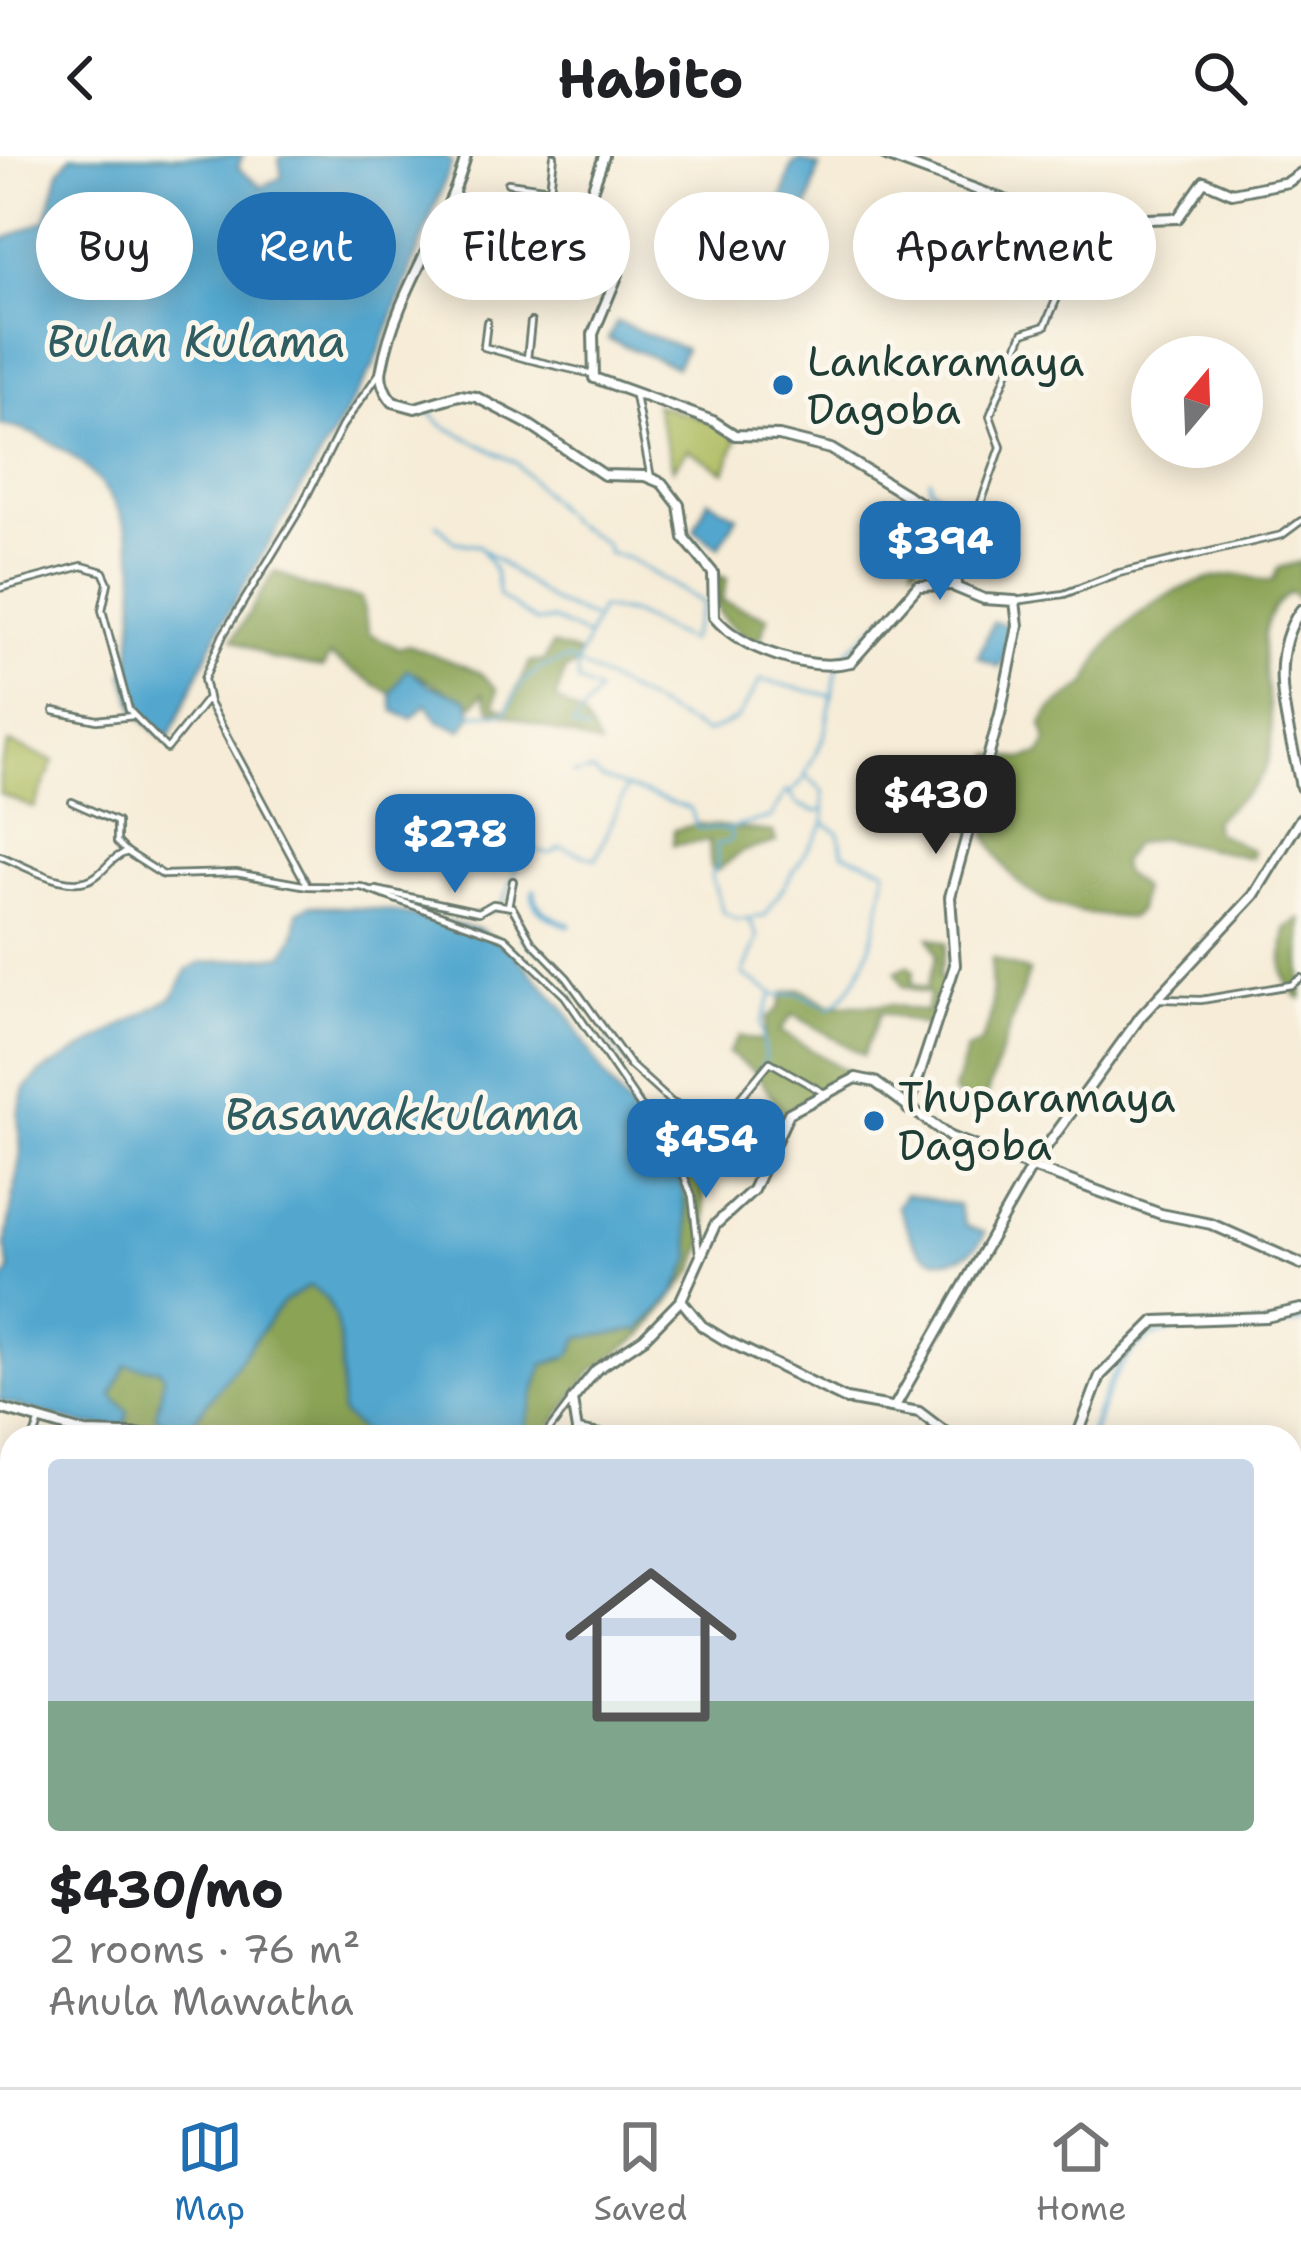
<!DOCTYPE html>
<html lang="en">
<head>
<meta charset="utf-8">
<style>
  :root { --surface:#fff; --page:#f6f6f6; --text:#202124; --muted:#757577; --line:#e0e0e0; --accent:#1f6fb2 }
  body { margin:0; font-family:"Shantell Sans",sans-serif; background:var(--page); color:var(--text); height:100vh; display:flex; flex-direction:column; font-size:45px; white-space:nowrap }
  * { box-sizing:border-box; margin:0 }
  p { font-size:39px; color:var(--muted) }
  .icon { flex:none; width:66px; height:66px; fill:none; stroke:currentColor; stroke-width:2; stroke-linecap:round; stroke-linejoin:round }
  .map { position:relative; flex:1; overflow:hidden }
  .side { position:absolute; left:0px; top:1269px; width:1302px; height:663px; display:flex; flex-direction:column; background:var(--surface); border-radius:36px 36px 0 0; box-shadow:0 6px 30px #0003 }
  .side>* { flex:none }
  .guide { position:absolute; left:36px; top:36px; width:1230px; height:108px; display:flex; gap:24px }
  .needle { width:78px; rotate:19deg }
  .buttons { position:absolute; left:1131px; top:180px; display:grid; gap:24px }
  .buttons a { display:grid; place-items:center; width:132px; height:132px; border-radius:50%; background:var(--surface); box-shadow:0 6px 30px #0003; font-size:60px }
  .price { position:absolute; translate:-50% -102px; padding:0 27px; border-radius:24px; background:var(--accent); color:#fff; font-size:39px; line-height:78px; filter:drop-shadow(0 3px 6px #0008) }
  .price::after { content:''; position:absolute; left:50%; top:72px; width:36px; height:27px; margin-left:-18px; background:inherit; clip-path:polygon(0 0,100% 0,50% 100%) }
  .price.on { background:#222; color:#fff }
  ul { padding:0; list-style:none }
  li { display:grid; align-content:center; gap:24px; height:636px; padding:0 48px }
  li span { display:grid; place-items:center; height:372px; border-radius:12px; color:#555 }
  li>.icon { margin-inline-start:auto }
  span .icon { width:216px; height:216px; fill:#fffc; stroke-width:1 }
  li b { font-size:51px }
  .pill { padding:0 42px; border-radius:54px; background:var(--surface); box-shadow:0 6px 30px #0003; font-size:42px; line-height:108px }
  .pill.on { background:var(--accent); color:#fff }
  header { display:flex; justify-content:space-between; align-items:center; height:156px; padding:0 48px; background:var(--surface); font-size:54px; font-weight:700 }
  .tab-bar { display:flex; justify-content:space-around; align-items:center; height:168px; border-top:3px solid var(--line); background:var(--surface); font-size:33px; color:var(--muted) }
  .tab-bar a { display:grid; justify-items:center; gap:6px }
  .tab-bar .on { color:var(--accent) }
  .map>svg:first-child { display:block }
  .green { fill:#adbb5e; stroke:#667c49; stroke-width:3 }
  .forest { fill:#8aa355; stroke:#547044; stroke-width:3 }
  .water { fill:#53a7cf; stroke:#397282; stroke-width:3 }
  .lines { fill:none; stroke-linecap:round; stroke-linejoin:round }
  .stream { stroke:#53a7cf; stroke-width:3 }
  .canal { stroke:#53a7cf; stroke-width:6 }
  .minor-casing { stroke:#6a7a6d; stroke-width:10 }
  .tertiary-casing { stroke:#6a7a6d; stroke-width:14 }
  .secondary-casing { stroke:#6a7a6d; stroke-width:14 }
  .primary-casing { stroke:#6a7a6d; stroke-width:16 }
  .minor { stroke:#fff; stroke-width:4.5 }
  .tertiary { stroke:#fff; stroke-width:8 }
  .secondary { stroke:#fff; stroke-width:8 }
  .primary { stroke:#fff; stroke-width:10 }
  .poi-dot { fill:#1f6fb2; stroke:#fbf7ec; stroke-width:4.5 }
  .labels { text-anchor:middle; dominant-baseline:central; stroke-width:10; stroke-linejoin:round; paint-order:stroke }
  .poi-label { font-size:42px; fill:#1f3d34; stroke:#fbf7ec; text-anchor:start }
  .water-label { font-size:45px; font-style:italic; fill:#2f5d62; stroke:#fbf7ec }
</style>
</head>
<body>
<header><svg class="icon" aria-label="back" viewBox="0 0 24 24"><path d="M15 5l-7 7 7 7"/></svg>Habito<svg class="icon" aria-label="search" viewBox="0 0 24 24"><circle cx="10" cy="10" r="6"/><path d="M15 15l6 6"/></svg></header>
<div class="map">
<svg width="1301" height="1931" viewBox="0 0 1301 1931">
  <rect width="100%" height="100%" fill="#fbf7ec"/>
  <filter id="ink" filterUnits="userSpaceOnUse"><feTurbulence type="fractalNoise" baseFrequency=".00833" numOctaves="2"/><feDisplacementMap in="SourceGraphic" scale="24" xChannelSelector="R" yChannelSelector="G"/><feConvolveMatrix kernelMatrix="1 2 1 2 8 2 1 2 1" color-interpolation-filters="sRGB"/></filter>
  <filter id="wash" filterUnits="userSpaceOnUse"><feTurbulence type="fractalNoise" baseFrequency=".004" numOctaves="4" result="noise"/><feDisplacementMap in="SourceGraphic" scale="48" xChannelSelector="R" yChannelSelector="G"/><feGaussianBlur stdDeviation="2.7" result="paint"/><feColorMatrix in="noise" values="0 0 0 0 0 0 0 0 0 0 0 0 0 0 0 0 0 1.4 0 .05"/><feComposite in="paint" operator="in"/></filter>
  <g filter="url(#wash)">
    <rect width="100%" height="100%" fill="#f6ecd7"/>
    <g class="green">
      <polygon points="655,248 709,265 737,283 725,316 688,294 673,313"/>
      <polygon points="929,357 962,386 944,416 922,405 913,411 913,378"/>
      <polygon points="9,587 54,605 34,652 0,638 0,610"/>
      <polygon points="55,1920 175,1921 169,1931 51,1931"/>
    </g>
    <g class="forest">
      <path d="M1301,406V445L1290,436C1230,478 1294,567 1262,619C1251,637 1228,650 1213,665L1216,676L1253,695L1251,702L1161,682L1133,688L1121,707L1123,716L1142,732L1138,755L1130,762C1059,757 1016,746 986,678L1008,637L985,616L992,599L1022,603L1041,598L1047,584L1042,569L1051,553L1088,527C1103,471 1178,422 1235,419C1249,418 1258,427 1273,424L1278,412Z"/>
      <polygon points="275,415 310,432 361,442 369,477 398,492 409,489 479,516 497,533 495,550 507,554 530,506 544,505 552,489 578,497 579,509 565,514 556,543 582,560 600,590 490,553 483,537 473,549 416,518 391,538 329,500 323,512 273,503 233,483"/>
      <path d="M717,419L727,423L722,445L768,461L759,487C725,470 709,457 717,419Z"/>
      <polygon points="699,668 773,676 776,686 741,696 718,714 711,713 709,685 673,689 674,674"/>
      <path d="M1301,763V843C1278,828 1282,797 1286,772Z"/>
      <polygon points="929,781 947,787 939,820 947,825 930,871 881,856 863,899 793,858 780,875 853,919 783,957 756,917 728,897 739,880 763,886 767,863 779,852 784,837 801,833 829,849 893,849 925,856 930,838 903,830 896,815 908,809 914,814 912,828 927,832 937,799"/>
      <path d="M992,802L1029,816L982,952L953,937L967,893L980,888C1000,849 988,840 992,802Z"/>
      <polygon points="701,1011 707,1078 695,1113 643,1179 592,1215 543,1281 522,1281 543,1209 565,1203 579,1182 640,1174 674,1139 680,1017"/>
      <path d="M310,1130C350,1147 339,1222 342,1258L368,1281L123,1278L128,1256L112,1239L126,1208L159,1213L193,1266L283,1146Z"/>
    </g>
    <g class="water">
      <path d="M71,0H242L238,12L261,31L282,21L279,3L285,0H444L452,6L374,209L221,469L167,586L138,559L124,518L131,507C131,474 138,437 134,405C127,338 67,278 0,269V85L46,64L59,15Z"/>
      <polygon points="800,4 819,11 797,90 791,94 770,84 792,9"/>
      <polygon points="617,166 685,193 676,211 608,183"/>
      <polygon points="708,344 737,360 719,391 694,374"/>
      <polygon points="993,466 1010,470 1008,496 999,511 978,501"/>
      <polygon points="407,513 430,530 467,543 473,558 462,574 439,566 427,548 411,563 394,555 391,538"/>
      <path d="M310,749L385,754L480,774L512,795L564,852L605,921L680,1017L692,1102L674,1139L640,1174L579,1182L571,1199L543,1209L522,1281H368L342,1258C339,1222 350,1147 310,1130L283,1146L193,1266H161L156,1260L164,1220L159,1213L126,1209L112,1239L128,1256L124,1272L84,1269L0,1245V1129L10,1115L5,1090L21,996L18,958L25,933L40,917L174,840L187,814L199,807L284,799L295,778L298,756Z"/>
      <path d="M905,1038L958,1049L965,1070L985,1077C974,1105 930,1117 913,1085C909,1078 903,1062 897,1050Z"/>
      <polygon points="0,1710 12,1721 12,1920 52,1920 47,1931 0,1931"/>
    </g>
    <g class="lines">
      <g class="stream">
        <polyline points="429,256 442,269 516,307 570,366 606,388 608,397 626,401 703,447 689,485 631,457 600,452 577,508 578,526 598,536 572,571 587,576"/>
        <polyline points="930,323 930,331 1004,387"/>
        <polyline points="437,368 455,386 480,390 495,415 499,440 536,466 553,464 586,480"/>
        <polyline points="485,395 552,445 592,462"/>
        <polyline points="473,558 505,557 523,526 541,512 568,503 706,577 737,563 761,524 832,540 839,503 890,456"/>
        <polyline points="584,617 593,615 602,623 691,653 697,672 727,674"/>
        <polyline points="572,618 579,618"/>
        <polyline points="789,639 806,621"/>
        <polyline points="824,668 765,760 737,764 723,756 711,719 717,711 717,688 729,686 732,680 728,673 771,661 787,634 797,648 818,656 825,652"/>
        <polyline points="489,756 501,750 525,692 550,698 561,691 596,703 627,631"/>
        <path d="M750,765L758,781L743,819L778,840L799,837L830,852C869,825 880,758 886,713L843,697L839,677L825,667L823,635L805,618L824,581L832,540"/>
        <polyline points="519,766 522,782 539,796"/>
        <polyline points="608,883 632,913"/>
        <polyline points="758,917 765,905 761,867 773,837"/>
        <polyline points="1290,1635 1301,1616"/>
        <polyline points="1290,1770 1301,1768"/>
      </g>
      <g class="canal">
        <path d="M534,735C531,754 553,763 569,769"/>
        <path d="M1091,1281C1135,1126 1188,1190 1301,1165"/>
        <polyline points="990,1931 992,1920"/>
      </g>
    </g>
  </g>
  <g filter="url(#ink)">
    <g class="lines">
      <defs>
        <g id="minor">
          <polyline points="508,27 550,33"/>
          <polyline points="455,37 512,92 529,92 539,73 575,81"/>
          <polyline points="545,75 554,0"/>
          <polyline points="487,166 484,191 527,203"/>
          <polyline points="531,166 527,203 592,218"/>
          <polyline points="635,240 651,322"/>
          <polyline points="967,386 1001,291 990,260 1023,177 1045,170 1086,74"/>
          <polyline points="0,432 82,410 103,416 108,427 102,454 129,554 167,593 207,543"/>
          <polyline points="1015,445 1064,438 1119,417 1282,379 1301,365"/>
          <polyline points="54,555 97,564 133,560"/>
          <polyline points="72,646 117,666 117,686 127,696"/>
          <path d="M0,700C25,709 70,739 96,720C108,711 112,701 127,696L163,719L236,717L308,730L361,731L505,782L565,840L678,1005L692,1040L699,1098"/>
          <polyline points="307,729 209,547 204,523 223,479 300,353 342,270 381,215"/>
          <polyline points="376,734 479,756 493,748 512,751 532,786 567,822 630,909 672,947 721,965 770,906 826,938"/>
          <polyline points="508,750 513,725"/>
          <polyline points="1161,843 1201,844 1291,829 1301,822"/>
          <polyline points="577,1273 623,1281"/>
          <polyline points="34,1281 40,1264"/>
          <polyline points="544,1281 572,1244"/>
          <polyline points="0,1382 12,1346"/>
          <polyline points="0,1538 12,1502"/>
          <polyline points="1290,1597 1301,1599"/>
          <polyline points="0,1699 12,1711"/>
          <polyline points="1290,1709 1301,1708"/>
          <polyline points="51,1931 55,1920"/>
          <polyline points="1059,1931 1068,1920"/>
        </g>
        <g id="tertiary">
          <polyline points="895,1250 1032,1010"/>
          <polyline points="0,1252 86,1277 229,1281"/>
        </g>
        <g id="secondary">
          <path d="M466,0C446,73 395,137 382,212C379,224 385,237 393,246L415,252L459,239L476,241L528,268L604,319L645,320L662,327L679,349L684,382L713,417L714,461C742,494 809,516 851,506L918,430L953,429"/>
          <polyline points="604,0 572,93 618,118 593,178 594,222 713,265 735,279 779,280 831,293 926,351 967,386 955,431 984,443 1015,445 1018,470 1000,558 950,741 955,809 908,953"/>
          <polyline points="886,0 1086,74 1115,64 1178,62 1204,25 1232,37 1288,26 1301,17"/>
          <path d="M1301,454C1263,504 1291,577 1301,631"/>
          <polyline points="1033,1009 1141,860 1254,739 1301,662"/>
          <polyline points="681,1144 702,1170 725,1184 846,1243 919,1256 952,1281"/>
          <polyline points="578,1281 572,1244 596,1214 644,1182 681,1144 715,1069 753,1034 789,957 856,922 875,926 950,981 1161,1058 1211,1068 1301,1108"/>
          <polyline points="1077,1281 1100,1220 1155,1165 1266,1161 1301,1153"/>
          <polyline points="1290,1738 1301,1749"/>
        </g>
        <g id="primary">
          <polyline points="0,1570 12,1571"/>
          <polyline points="1199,1920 1219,1931"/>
          <polyline points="450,1931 452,1920"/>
          <polyline points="483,1931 491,1920"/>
          <polyline points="672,1931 678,1920"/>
        </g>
      </defs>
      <use href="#minor" class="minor-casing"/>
      <use href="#tertiary" class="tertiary-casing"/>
      <use href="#secondary" class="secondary-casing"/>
      <use href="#primary" class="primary-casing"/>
      <use href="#minor" class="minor"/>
      <use href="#tertiary" class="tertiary"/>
      <use href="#secondary" class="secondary"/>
      <use href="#primary" class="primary"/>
    </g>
  </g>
  <g class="poi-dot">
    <circle cx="783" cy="229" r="12"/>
    <circle cx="874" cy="965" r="12"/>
  </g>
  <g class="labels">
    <g class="poi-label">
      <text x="807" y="205">Lankaramaya<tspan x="807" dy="48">Dagoba</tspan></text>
      <text x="898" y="941">Thuparamaya<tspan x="898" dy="48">Dagoba</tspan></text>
    </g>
    <g class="water-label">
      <text x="196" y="185">Bulan Kulama</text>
      <text x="402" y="958">Basawakkulama</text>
    </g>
  </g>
</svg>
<div class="buttons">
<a><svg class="needle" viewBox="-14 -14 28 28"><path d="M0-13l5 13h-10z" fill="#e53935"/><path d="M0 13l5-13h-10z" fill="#757577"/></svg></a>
</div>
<b class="price" style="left:940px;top:447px">$394</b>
<b class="price on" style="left:936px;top:701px">$430</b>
<b class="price" style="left:455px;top:740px">$278</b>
<b class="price" style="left:706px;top:1045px">$454</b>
<div class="guide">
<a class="pill">Buy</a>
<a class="pill on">Rent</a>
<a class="pill">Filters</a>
<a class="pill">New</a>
<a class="pill">Apartment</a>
</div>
<section class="side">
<ul>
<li><span style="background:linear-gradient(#c9d6e8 65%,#7fa58c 0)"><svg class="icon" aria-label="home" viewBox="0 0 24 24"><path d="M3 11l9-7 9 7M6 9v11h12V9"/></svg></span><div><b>$430/mo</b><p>2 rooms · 76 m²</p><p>Anula Mawatha</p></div></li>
</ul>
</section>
</div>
<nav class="tab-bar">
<a class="on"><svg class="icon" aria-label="map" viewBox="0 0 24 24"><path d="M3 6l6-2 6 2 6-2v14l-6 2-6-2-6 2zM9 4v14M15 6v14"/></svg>Map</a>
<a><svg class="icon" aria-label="saved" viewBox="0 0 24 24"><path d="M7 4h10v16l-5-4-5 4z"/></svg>Saved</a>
<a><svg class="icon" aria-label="home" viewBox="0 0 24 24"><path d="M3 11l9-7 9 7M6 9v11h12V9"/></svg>Home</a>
</nav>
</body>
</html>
